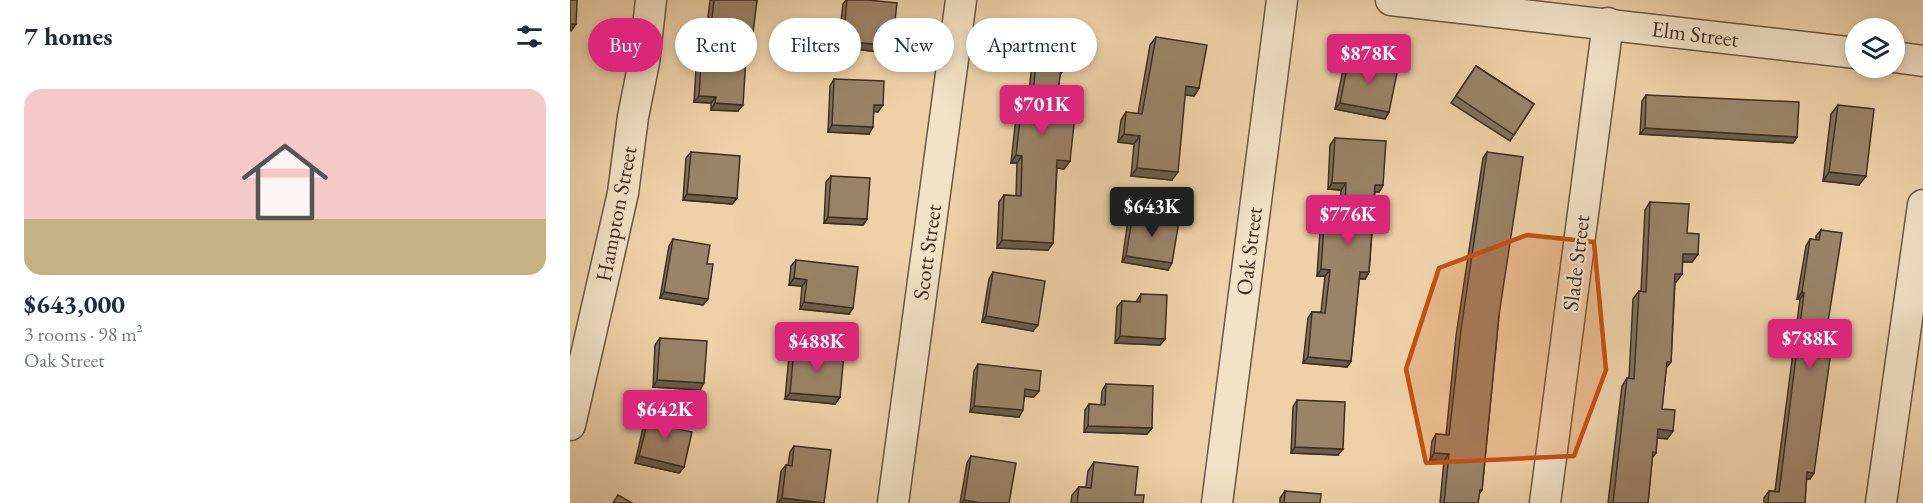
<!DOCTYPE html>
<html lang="en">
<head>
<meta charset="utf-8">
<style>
  :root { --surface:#fff; --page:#f6f6f7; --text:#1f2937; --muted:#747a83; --line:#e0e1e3; --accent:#db2777 }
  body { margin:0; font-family:"EB Garamond",serif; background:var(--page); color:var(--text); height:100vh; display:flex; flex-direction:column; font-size:22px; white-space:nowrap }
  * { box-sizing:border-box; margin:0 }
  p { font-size:20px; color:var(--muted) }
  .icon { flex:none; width:33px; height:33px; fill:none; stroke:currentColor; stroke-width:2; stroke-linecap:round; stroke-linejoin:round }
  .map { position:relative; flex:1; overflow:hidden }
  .panel { display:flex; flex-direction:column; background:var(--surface); width:570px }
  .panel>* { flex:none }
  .top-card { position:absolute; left:18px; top:18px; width:570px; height:54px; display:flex; gap:12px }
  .fabs { position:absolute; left:1275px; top:18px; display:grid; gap:12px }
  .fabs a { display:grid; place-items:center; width:60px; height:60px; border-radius:50%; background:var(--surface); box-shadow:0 3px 9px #0003; font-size:30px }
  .price { position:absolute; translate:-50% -51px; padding:0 14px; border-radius:6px; background:var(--accent); color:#fff; font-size:20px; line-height:39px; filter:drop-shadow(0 2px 3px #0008) }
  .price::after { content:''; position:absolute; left:50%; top:36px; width:18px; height:14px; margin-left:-9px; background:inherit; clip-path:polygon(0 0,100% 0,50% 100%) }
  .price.active { background:#222; color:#fff }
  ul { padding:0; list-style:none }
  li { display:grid; align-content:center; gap:12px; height:318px; padding:0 24px }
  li+li { border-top:2px solid var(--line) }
  li span { display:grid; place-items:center; height:186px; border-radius:18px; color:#555 }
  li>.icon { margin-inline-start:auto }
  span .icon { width:108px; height:108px; fill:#fffc; stroke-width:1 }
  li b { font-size:26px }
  h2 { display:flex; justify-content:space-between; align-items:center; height:72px; padding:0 24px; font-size:26px }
  .pill { padding:0 21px; border-radius:27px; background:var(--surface); box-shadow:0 3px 9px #0003; font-size:21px; line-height:54px }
  .pill.active { background:var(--accent); color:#fff }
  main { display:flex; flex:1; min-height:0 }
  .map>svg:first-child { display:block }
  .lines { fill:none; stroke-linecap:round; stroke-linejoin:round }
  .street-casing { stroke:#6b5644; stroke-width:33 }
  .street { stroke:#f3e2c7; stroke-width:30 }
  .wall { fill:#847159; stroke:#402d22; stroke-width:1.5 }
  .shaded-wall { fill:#6c5c49; stroke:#402d22; stroke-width:1.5 }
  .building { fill:#9a8368; stroke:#402d22; stroke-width:1.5 }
  .marked { fill:#c65010; fill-opacity:0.2; stroke:#c65010; stroke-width:4.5; stroke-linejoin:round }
  .labels { text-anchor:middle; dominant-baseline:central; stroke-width:4.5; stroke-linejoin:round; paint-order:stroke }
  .street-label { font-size:22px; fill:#402d22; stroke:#f3e2c7 }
</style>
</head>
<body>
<main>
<section class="panel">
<h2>7 homes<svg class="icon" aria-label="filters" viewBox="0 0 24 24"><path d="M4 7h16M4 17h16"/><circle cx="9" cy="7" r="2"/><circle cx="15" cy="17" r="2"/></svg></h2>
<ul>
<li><span style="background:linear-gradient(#f6c9c9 70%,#c2b280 0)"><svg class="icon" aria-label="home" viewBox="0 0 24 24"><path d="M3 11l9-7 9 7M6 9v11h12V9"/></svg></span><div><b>$643,000</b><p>3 rooms · 98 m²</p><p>Oak Street</p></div></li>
</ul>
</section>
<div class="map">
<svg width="1353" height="503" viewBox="0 0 1353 503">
  <rect width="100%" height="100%" fill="#edd2a9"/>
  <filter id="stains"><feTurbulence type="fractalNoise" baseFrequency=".00333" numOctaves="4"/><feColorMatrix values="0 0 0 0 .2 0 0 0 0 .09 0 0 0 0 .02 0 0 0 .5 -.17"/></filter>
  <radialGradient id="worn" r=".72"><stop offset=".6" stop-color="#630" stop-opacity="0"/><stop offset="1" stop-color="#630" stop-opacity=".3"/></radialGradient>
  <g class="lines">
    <defs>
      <g id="street">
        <polyline points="821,0 1286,53"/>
        <polyline points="1324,57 1353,61"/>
        <polyline points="0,425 53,193 63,117 74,62 81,0"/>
        <polyline points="323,503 391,0"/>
        <polyline points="647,503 712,0"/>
        <polyline points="975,503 1038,23"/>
        <polyline points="1311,503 1353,205"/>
      </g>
    </defs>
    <use href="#street" class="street-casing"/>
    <use href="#street" class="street"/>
  </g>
  <g class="wall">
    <polygon points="140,0 187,0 178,47 176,47 168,111 141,110 141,103 124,102 126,69 131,62 133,62"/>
    <polygon points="276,0 298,0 318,53 268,47 273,4"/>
    <polygon points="461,20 514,53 509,60 496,59 490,75 485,113 500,161 494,169 487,168 483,243 478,250 427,248 429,202 434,195 446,196 447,163 441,163 448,99 453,92 459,93 463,52 454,51 456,27"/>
    <polygon points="586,37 629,88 624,96 615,95 602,180 561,176 564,144 548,142 551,120 556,112 568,114 580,45"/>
    <polygon points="779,58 819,112 815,119 765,109 774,65"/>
    <polygon points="906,66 964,104 940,141 881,103"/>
    <polygon points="264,79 308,112 304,111 299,134 258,132 260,86"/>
    <polygon points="1076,95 1227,137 1223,143 1070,134 1072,101"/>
    <polygon points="1268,105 1289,185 1253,181 1261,114"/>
    <polygon points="765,138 813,185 809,192 805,192 799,272 795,279 789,279 781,361 777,367 733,363 738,318 742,312 751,312 755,276 747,276 750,231 754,224 769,225 771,190 758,189 760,145"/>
    <polygon points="121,152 167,198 162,204 113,200 116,158"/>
    <polygon points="917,152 929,315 912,490 909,494 908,503 870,503 874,461 860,460 862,441 866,434 876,435 886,336 913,158"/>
    <polygon points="261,176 297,219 293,225 254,223 256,182"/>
    <polygon points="1080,202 1117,233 1128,254 1122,262 1112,262 1112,274 1106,282 1105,282 1101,362 1096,368 1092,409 1103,431 1097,439 1087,438 1086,453 1082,458 1078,503 1038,503 1052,386 1057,378 1059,378 1063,299 1069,291 1071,292 1075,210"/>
    <polygon points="563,213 598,270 552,262 558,220"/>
    <polygon points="1251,230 1258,322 1240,479 1236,479 1235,503 1194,503 1194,498 1199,491 1205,491 1230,299 1227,299 1236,246 1240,239 1246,240 1246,236"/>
    <polygon points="103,239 137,264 133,305 90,298 99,246"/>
    <polygon points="226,260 279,314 230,309 232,286 219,285 221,266"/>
    <polygon points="423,272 463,331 412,322 419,279"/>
    <polygon points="571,294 595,339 590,345 545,343 547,307 552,301 566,302"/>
    <polygon points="90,338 130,390 83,387 85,345"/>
    <polygon points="224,349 270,397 265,404 215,399 219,356"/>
    <polygon points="408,364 464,397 455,396 449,417 400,412 404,371"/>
    <polygon points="536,384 582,428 577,434 514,432 515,410 519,404 531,405 532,391"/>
    <polygon points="727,400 768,455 721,453 723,407"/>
    <polygon points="80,412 103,428 114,467 109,473 65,463 75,419"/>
    <polygon points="224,446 254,503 207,503 211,471 216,465 218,465 220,452"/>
    <polygon points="401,456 439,503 390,503 397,463"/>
    <polygon points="524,462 565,495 573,503 501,503 502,495 509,487 516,487 518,471"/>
    <polygon points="715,491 750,503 710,503 710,498"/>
  </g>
  <g class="shaded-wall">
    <polygon points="0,24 6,24 1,31 0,31"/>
    <polygon points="177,40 182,41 178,47 172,47"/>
    <polygon points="273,41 322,46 318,53 268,47"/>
    <polygon points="459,44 468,44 463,52 454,51"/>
    <polygon points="497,51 514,53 509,60 492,58"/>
    <polygon points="491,68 495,68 490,75"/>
    <polygon points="616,86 629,88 624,96 611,94"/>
    <polygon points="129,96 146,97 141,103 124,102"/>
    <polygon points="145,103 173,105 168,111 141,110"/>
    <polygon points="770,103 819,112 815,119 765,109"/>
    <polygon points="304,105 313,105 308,112 299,111"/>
    <polygon points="262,125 303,127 299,134 258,132"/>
    <polygon points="1075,128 1227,137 1223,143 1070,134"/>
    <polygon points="554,134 570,136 564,144 548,142"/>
    <polygon points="446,155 452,156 447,163 441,163"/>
    <polygon points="487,160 500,161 494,169 482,167"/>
    <polygon points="567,168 608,172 602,180 561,176"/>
    <polygon points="1259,172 1296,176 1289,185 1253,181"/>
    <polygon points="762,183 776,183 771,190 758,189"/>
    <polygon points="805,185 813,185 809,192 801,191"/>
    <polygon points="117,194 167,198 162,204 113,200"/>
    <polygon points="258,217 297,219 293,225 254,223"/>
    <polygon points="432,240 483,243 478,250 427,248"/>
    <polygon points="1113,254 1128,254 1122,262 1107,261"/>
    <polygon points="556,256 602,263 598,270 552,262"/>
    <polygon points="751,269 760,270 755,276 747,276"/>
    <polygon points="790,272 799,272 795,279 785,278"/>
    <polygon points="1105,274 1112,274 1106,282 1100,282"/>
    <polygon points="224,278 237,280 232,286 219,285"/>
    <polygon points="94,292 138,299 133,305 90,298"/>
    <polygon points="1232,292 1234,293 1230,299 1227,299"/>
    <polygon points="234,302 283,308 279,314 230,309"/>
    <polygon points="416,316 468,325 463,331 412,322"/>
    <polygon points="550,336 595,339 590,345 545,343"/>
    <polygon points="738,357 781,361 777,367 733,363"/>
    <polygon points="87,380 134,383 130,390 83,387"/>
    <polygon points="455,389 469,391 464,397 451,396"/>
    <polygon points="220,393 270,397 265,404 215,399"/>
    <polygon points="404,406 453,410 449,417 400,412"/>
    <polygon points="518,426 582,428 577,434 514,432"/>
    <polygon points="1088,429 1103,431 1097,439 1083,437"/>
    <polygon points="725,447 773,449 768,455 721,453"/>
    <polygon points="864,453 879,454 874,461 860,460"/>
    <polygon points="69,456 114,467 109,473 65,463"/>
    <polygon points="1237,472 1244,473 1240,479 1232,478"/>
    <polygon points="212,498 254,503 208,503"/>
    <polygon points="394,500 411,503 392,503"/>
  </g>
  <g class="building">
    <polygon points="0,0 7,0 6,24 0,24"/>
    <polygon points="144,0 187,0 182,41 177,40 173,105 145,103 146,97 129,96 131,62 137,62"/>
    <polygon points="277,0 298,0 327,3 322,46 273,41"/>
    <polygon points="461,20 517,26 514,53 497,51 495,68 491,68 485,113 505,115 500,161 487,160 483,243 432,240 434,195 451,196 452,156 446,155 453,92 463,93 468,44 459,44"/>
    <polygon points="586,37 637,45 629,88 616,86 608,172 567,168 570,136 554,134 556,112 572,114"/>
    <polygon points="779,58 828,68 819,112 770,103"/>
    <polygon points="906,66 964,104 944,135 886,96"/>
    <polygon points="264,79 314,81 313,105 304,105 303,127 262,125"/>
    <polygon points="1076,95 1229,102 1227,137 1075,128"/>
    <polygon points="1268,105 1304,109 1296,176 1259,172"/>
    <polygon points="765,138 816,141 813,185 805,185 799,272 790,272 781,361 738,357 742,312 755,313 760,270 751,269 754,224 774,226 776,183 762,183"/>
    <polygon points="121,152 170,156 167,198 117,194"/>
    <polygon points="917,152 953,157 929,315 912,490 910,490 908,503 874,503 879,454 864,453 866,434 879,435 891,330"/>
    <polygon points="261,176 300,178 297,219 258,217"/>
    <polygon points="1080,202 1119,204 1117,233 1129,234 1128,254 1113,254 1112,274 1105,274 1101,362 1097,362 1092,409 1105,410 1103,431 1088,429 1086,453 1083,452 1078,503 1043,503 1057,378 1064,379 1069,291 1076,292"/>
    <polygon points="563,213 609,221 602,263 556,256"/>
    <polygon points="1251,230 1272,233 1258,322 1265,323 1244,473 1237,472 1235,503 1198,503 1199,491 1209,492 1234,293 1232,292 1240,239 1249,240"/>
    <polygon points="103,239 140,245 137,264 143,264 138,299 94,292"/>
    <polygon points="226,260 288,267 283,308 234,302 237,280 224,278"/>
    <polygon points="423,272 475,281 468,325 416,316"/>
    <polygon points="571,294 597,295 595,339 550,336 552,301 570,302"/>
    <polygon points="90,338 137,341 134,383 87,380"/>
    <polygon points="224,349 274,354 270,397 220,393"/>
    <polygon points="408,364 471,371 469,391 455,389 453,410 404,406"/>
    <polygon points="536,384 583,386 582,428 518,426 519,404 535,405"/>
    <polygon points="727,400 775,402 773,449 725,447"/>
    <polygon points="80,412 106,418 103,428 122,432 114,467 69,456"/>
    <polygon points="224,446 261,450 254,503 212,498 216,465 222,466"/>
    <polygon points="401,456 446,463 439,503 411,503 394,500"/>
    <polygon points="524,462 568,467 565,495 574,495 573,503 507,503 509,487 521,488"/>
    <polygon points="715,491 751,494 750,503 714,503"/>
    <polygon points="48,495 62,503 43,503"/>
  </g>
  <path class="marked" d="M957,235L1024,242L1036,370L1004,456L856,463L836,369L869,268Z"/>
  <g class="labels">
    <g class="street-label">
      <text transform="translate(1125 34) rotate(7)">Elm Street</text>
      <text transform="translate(46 214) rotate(-79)">Hampton Street</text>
      <text transform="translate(679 251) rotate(-83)">Oak Street</text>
      <text transform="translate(357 252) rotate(-82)">Scott Street</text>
      <text transform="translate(1006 263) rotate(-83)">Slade Street</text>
    </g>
  </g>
  <rect width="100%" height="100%" filter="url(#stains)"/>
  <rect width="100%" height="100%" fill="url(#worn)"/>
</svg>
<div class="fabs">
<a><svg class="icon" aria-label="layers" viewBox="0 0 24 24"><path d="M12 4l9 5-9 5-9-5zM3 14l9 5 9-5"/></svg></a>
</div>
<b class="price" style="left:799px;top:85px">$878K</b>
<b class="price" style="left:472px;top:136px">$701K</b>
<b class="price active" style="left:582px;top:238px">$643K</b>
<b class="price" style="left:778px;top:246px">$776K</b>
<b class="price" style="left:1240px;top:370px">$788K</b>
<b class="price" style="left:247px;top:373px">$488K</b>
<b class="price" style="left:95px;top:441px">$642K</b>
<div class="top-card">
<a class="pill active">Buy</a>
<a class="pill">Rent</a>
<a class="pill">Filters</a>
<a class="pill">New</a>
<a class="pill">Apartment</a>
</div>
</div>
</main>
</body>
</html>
